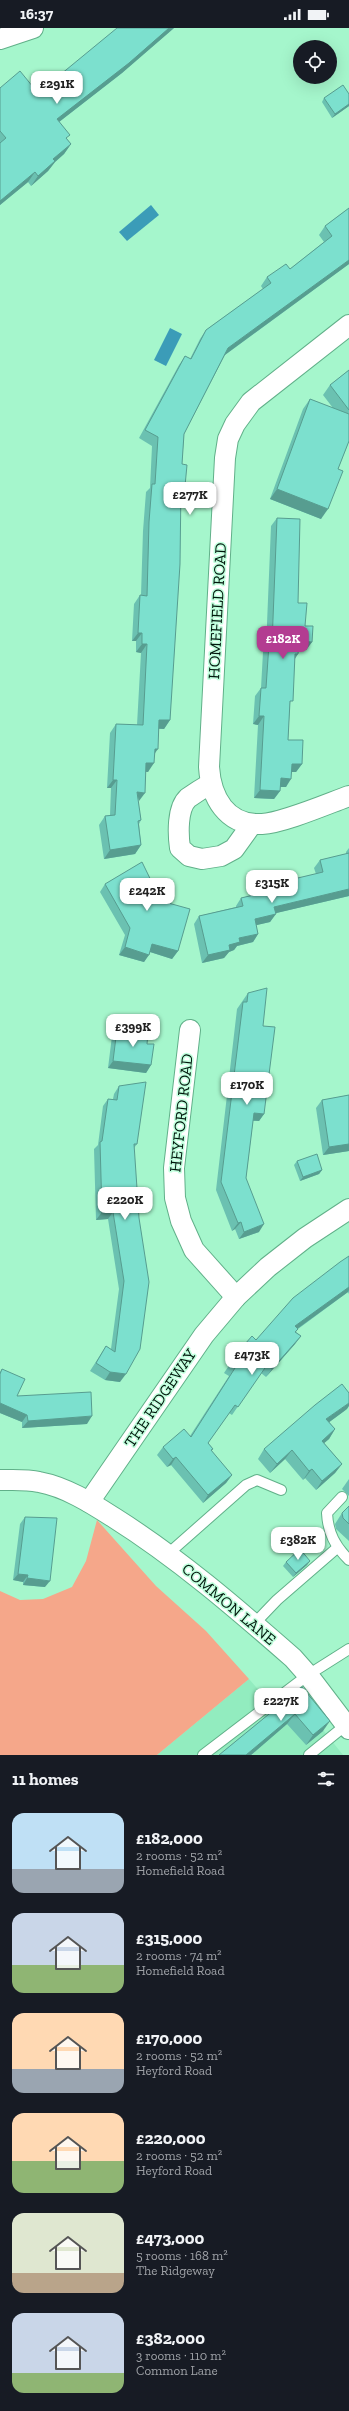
<!DOCTYPE html>
<html lang="en">
<head>
<meta charset="utf-8">
<style>
  :root { --surface:#171b24; --page:#20242c; --text:#f1f3f6; --muted:#9ea1a6; --accent:#b33c91 }
  body { margin:0; font-family:"Zilla Slab",serif; background:var(--page); color:var(--text); height:100vh; display:flex; flex-direction:column; font-size:15px; white-space:nowrap }
  * { box-sizing:border-box; margin:0 }
  p { font-size:13px; color:var(--muted) }
  .icon { flex:none; width:22px; height:22px; fill:none; stroke:currentColor; stroke-width:2; stroke-linecap:round; stroke-linejoin:round }
  .map { position:relative; height:1727px; overflow:hidden }
  .panel { display:flex; flex-direction:column; background:var(--surface); flex:1 }
  .panel>* { flex:none }
  .controls { position:absolute; left:293px; top:12px; display:grid; gap:8px }
  .controls a { display:grid; place-items:center; width:44px; height:44px; border-radius:50%; background:var(--surface); box-shadow:0 4px 16px #0002; font-size:20px }
  .price { position:absolute; translate:-50% -34px; padding:0 9px; border-radius:8px; background:#fff; color:#222; font-size:13px; line-height:26px; filter:drop-shadow(0 1px 2px #0008) }
  .price::after { content:''; position:absolute; left:50%; top:24px; width:12px; height:9px; margin-left:-6px; background:inherit; clip-path:polygon(0 0,100% 0,50% 100%) }
  .price.active { background:var(--accent); color:#fff }
  ul { padding:0; list-style:none }
  li { display:flex; align-items:center; gap:12px; height:100px; padding:0 12px }
  li span { display:grid; place-items:center; flex:none; width:112px; height:80px; border-radius:12px; color:#555 }
  li>.icon { margin-inline-start:auto }
  span .icon { width:48px; height:48px; fill:#fffc; stroke-width:1 }
  li b { font-size:17px }
  h2 { display:flex; justify-content:space-between; align-items:center; height:48px; padding:0 12px; font-size:17px }
  .status { display:flex; justify-content:space-between; align-items:center; height:28px; padding:0 20px; background:var(--surface); direction:ltr }
  .status svg { height:11px; fill:currentColor }
  .map>svg:first-child { display:block }
  .built { fill:#92ecbf }
  .green { fill:#f5a78a }
  .water { fill:#3b9cb8 }
  .lines { fill:none; stroke-linecap:round; stroke-linejoin:round }
  .service-casing { stroke:#61b089; stroke-width:12 }
  .minor-casing { stroke:#61b089; stroke-width:22 }
  .service { stroke:#fff; stroke-width:10 }
  .minor { stroke:#fff; stroke-width:20 }
  .wall { fill:#6bc1b1 }
  .shaded-wall { fill:#579d90 }
  .building { fill:#7ce0ce; stroke:#579d90 }
  .labels { text-anchor:middle; dominant-baseline:central; stroke-width:3; stroke-linejoin:round; paint-order:stroke }
  .street-label { font-size:16px; fill:#01170c; stroke:#c0ffdd }
</style>
</head>
<body>
<div class="status"><b>16:37</b><svg viewBox="0 0 49 12"><path d="M0 12V9h3v3zM5 12V6h3v6zM10 12V3h3v9zM15 12V0h3v12zM26 1h20v11H26zM47 4h2v5h-2z"/></svg></div>
<div class="map">
<svg width="349" height="1727" viewBox="0 0 349 1727">
  <rect width="100%" height="100%" fill="#a5f6cc"/>
  <polygon class="built" points="249,1651 276,1682 295,1667 343,1727 157,1727"/>
  <polygon class="green" points="97,1492 156,1558 206,1603 249,1651 157,1727 0,1727 0,1563 20,1572 43,1571 72,1559 86,1533"/>
  <g class="water">
    <polygon points="151,177 159,187 127,213 119,204"/>
    <polygon points="170,300 182,306 166,338 154,332"/>
  </g>
  <g class="lines">
    <defs>
      <g id="service">
        <path d="M342,1469L327,1485C328,1505 335,1518 349,1532"/>
        <polyline points="169,1525 246,1457 257,1452 281,1462"/>
        <polyline points="254,1596 277,1572 337,1520"/>
        <polyline points="203,1727 308,1647 349,1621"/>
        <polyline points="309,1727 346,1697"/>
      </g>
      <g id="minor">
        <polyline points="0,11 33,0"/>
        <path d="M349,297L251,374L235,396L228,411L225,430L209,739C211,769 226,798 262,796C283,795 327,776 349,768"/>
        <path d="M210,756C203,760 195,765 188,770C177,780 178,806 180,820L189,828L202,831L221,828L234,821L252,796"/>
        <polyline points="190,1002 174,1140 175,1170 181,1193 194,1222 236,1269"/>
        <path d="M0,1452C13,1452 26,1451 39,1454C66,1459 91,1475 113,1489C178,1530 236,1580 293,1630L308,1647L349,1701"/>
        <polyline points="89,1474 204,1307 236,1269 268,1239 305,1210 349,1181"/>
      </g>
    </defs>
    <use href="#service" class="service-casing"/>
    <use href="#minor" class="minor-casing"/>
    <use href="#service" class="service"/>
    <use href="#minor" class="minor"/>
  </g>
  <g class="wall">
    <polygon points="126,0 174,0 122,45 59,94 67,111 71,116 64,126 55,134 48,143 31,158 28,154 0,177 0,60 38,65"/>
    <polygon points="349,66 349,78 332,90 322,74 324,70"/>
    <polygon points="349,180 349,236 225,327 184,406 182,436 170,692 164,701 159,701 155,726 148,744 146,744 138,773 141,792 139,796 141,817 135,826 104,831 99,797 105,788 110,787 111,760 107,760 110,705 116,696 137,697 141,625 136,624 136,613 132,613 134,576 140,567 141,567 143,503 146,464 150,460 152,418 139,410 179,337 185,328 190,331 200,311 206,302 263,261 261,258 267,249 290,241 324,214 319,207 325,198"/>
    <polygon points="349,342 349,413 338,441 321,491 270,471 303,381 310,371 333,380 323,367 330,357"/>
    <polygon points="277,490 298,575 305,598 312,614 306,622 299,622 295,630 290,676 288,712 302,736 296,744 292,744 286,759 280,759 280,763 274,771 254,770 258,697 253,696 255,668 261,660 263,624 266,620 271,498"/>
    <polygon points="349,820 349,868 276,885 270,894 256,897 258,906 253,914 237,918 234,922 229,924 224,930 202,935 194,896 199,888 236,879 236,878 241,870 276,862 281,854 316,846 314,840 320,832 346,826 346,824"/>
    <polygon points="105,856 178,923 172,931 150,924 144,934 119,927 125,907 100,864"/>
    <polygon points="248,965 263,998 264,1086 259,1093 253,1093 246,1150 259,1204 239,1211 235,1201 232,1203 216,1162 237,981"/>
    <polygon points="117,1001 151,1037 146,1045 108,1040 112,1008"/>
    <polygon points="119,1058 137,1116 134,1120 120,1354 105,1352 90,1343 106,1318 111,1321 119,1261 108,1191 96,1192 94,1121 98,1117 103,1078 108,1071 113,1071 114,1066"/>
    <polygon points="349,1067 349,1123 323,1127 316,1080 322,1072"/>
    <polygon points="297,1133 322,1142 319,1146 300,1153 294,1137"/>
    <polygon points="349,1228 349,1266 348,1264 298,1301 296,1304 301,1308 295,1316 266,1349 261,1345 232,1387 229,1385 208,1415 213,1421 211,1423 232,1447 226,1455 203,1475 171,1437 167,1439 157,1427 163,1419 190,1408 229,1348 224,1345 238,1324 256,1312"/>
    <polygon points="2,1341 17,1368 87,1396 22,1400 22,1394 0,1385 0,1344"/>
    <polygon points="347,1381 329,1394 335,1401 329,1411 324,1415 342,1436 335,1445 316,1462 305,1450 303,1452 285,1431 270,1445 258,1431 264,1421"/>
    <polygon points="349,1451 349,1468 342,1461"/>
    <polygon points="349,1478 349,1513 336,1501 335,1496 342,1485"/>
    <polygon points="25,1489 45,1559 23,1557 23,1554 13,1552 20,1496"/>
    <polygon points="310,1533 307,1537 293,1549 283,1538 286,1534"/>
    <polygon points="302,1659 323,1703 306,1717 287,1696 251,1727 219,1727"/>
  </g>
  <g class="shaded-wall">
    <polygon points="169,0 174,0 122,45 50,101 57,91"/>
    <polygon points="349,76 349,78 332,90 335,86"/>
    <polygon points="71,116 64,126 55,134 48,143 31,158 38,148 53,131"/>
    <polygon points="35,144 28,154 0,177 0,173"/>
    <polygon points="349,232 349,236 222,329 228,320"/>
    <polygon points="181,457 185,458 179,466"/>
    <polygon points="277,461 328,481 321,491 270,471"/>
    <polygon points="138,605 142,605 136,613 132,613"/>
    <polygon points="299,613 312,614 306,622 294,621"/>
    <polygon points="142,616 147,616 141,625 136,624"/>
    <polygon points="295,626 298,626 293,634"/>
    <polygon points="259,688 264,688 258,697 253,696"/>
    <polygon points="159,692 170,692 164,701 153,700"/>
    <polygon points="155,721 158,721 152,729"/>
    <polygon points="146,735 154,735 148,744 140,743"/>
    <polygon points="292,736 302,736 296,744 287,744"/>
    <polygon points="281,750 291,751 286,759 275,759"/>
    <polygon points="113,752 117,752 111,760 107,760"/>
    <polygon points="260,762 280,763 274,771 254,770"/>
    <polygon points="137,764 145,765 139,773"/>
    <polygon points="141,817 135,826 104,831 110,822"/>
    <polygon points="349,861 349,868 268,887 274,879"/>
    <polygon points="276,886 270,894 249,899 255,891"/>
    <polygon points="258,906 253,914 237,918 234,922 229,924 224,930 202,935 208,927 229,917 239,910"/>
    <polygon points="152,916 178,923 172,931 147,923"/>
    <polygon points="125,919 149,927 144,934 119,927"/>
    <polygon points="113,1033 151,1037 146,1045 108,1040"/>
    <polygon points="254,1085 264,1086 259,1093 249,1092"/>
    <polygon points="349,1116 349,1123 323,1127 329,1119"/>
    <polygon points="322,1142 319,1146 300,1153 303,1149"/>
    <polygon points="102,1184 113,1184 108,1191 96,1192"/>
    <polygon points="241,1194 235,1201 232,1203 238,1195"/>
    <polygon points="264,1196 259,1204 239,1211 244,1204"/>
    <polygon points="349,1259 349,1262 348,1264 290,1306 295,1298"/>
    <polygon points="301,1308 295,1316 266,1349 272,1341"/>
    <polygon points="110,1344 126,1346 120,1354 105,1352"/>
    <polygon points="0,1375 27,1387 22,1394 0,1385"/>
    <polygon points="349,1375 349,1378 347,1381 320,1401 326,1391"/>
    <polygon points="92,1388 87,1396 22,1400 28,1393"/>
    <polygon points="335,1401 329,1411 316,1422 322,1413"/>
    <polygon points="292,1422 285,1431 270,1445 277,1436"/>
    <polygon points="176,1429 171,1437 167,1439 173,1431"/>
    <polygon points="342,1436 335,1445 316,1462 322,1453"/>
    <polygon points="312,1441 305,1450 303,1452 309,1443"/>
    <polygon points="232,1447 226,1455 203,1475 208,1467"/>
    <polygon points="310,1533 307,1537 293,1549 296,1545"/>
    <polygon points="18,1546 28,1547 23,1554 13,1552"/>
    <polygon points="27,1550 50,1553 45,1559 23,1557"/>
    <polygon points="295,1686 287,1696 251,1727 246,1727"/>
    <polygon points="330,1693 323,1703 306,1717 313,1707"/>
  </g>
  <g class="building">
    <polygon points="117,0 169,0 129,35 57,91 70,107 66,110 71,116 53,131 55,133 38,148 35,144 0,173 0,115 6,110 0,103 0,60 20,43 38,65"/>
    <polygon points="343,57 349,66 349,76 335,86 324,70"/>
    <polygon points="349,180 349,232 228,320 184,406 182,436 187,437 185,458 181,457 180,536 170,692 159,692 158,721 155,721 154,735 146,735 145,765 137,764 141,792 138,793 141,817 110,822 105,788 115,787 117,752 113,752 116,696 143,697 147,616 142,616 142,605 138,605 140,567 147,568 149,494 152,456 155,456 158,409 145,402 185,328 191,331 206,302 271,255 267,249 286,236 290,241 332,208 325,198"/>
    <polygon points="349,342 349,382 330,357"/>
    <polygon points="310,371 349,386 349,413 338,441 343,443 328,481 277,461"/>
    <polygon points="277,490 300,491 298,575 307,575 305,598 313,598 312,614 299,613 298,626 295,626 293,673 290,673 288,712 303,712 302,736 292,736 291,751 281,750 280,763 260,762 264,688 259,688 261,660 266,660 269,616 272,616"/>
    <polygon points="349,825 349,861 274,879 276,886 255,891 258,906 239,910 240,914 229,917 230,922 208,927 199,888 243,878 241,870 283,860 281,854 323,844 320,832"/>
    <polygon points="142,834 161,873 190,881 178,923 152,916 149,927 125,919 130,900 105,856"/>
    <polygon points="267,960 263,998 275,999 264,1086 254,1085 246,1150 264,1196 244,1204 241,1194 238,1195 221,1154 243,974 247,974 248,965"/>
    <polygon points="117,1001 148,1005 147,1016 154,1016 151,1037 113,1033"/>
    <polygon points="146,1054 137,1116 134,1116 139,1190 149,1254 140,1321 126,1346 110,1344 96,1335 106,1318 115,1324 124,1253 113,1184 102,1184 100,1114 102,1113 108,1071 117,1072 119,1058"/>
    <polygon points="349,1067 349,1116 329,1119 322,1072"/>
    <polygon points="317,1126 322,1142 303,1149 297,1133"/>
    <polygon points="349,1228 349,1259 295,1298 298,1301 295,1304 301,1308 272,1341 267,1337 238,1379 235,1377 208,1415 213,1421 211,1422 232,1447 208,1467 176,1429 173,1431 163,1419 184,1401 191,1409 235,1340 230,1337 238,1324 252,1308 256,1312 293,1270 340,1234"/>
    <polygon points="2,1341 25,1351 17,1368 91,1364 92,1388 28,1393 27,1387 0,1375 0,1346"/>
    <polygon points="342,1356 349,1365 349,1375 326,1391 335,1401 322,1413 342,1436 322,1453 312,1441 309,1443 292,1422 277,1436 264,1421 315,1377"/>
    <polygon points="349,1478 349,1496 343,1490 342,1485"/>
    <polygon points="25,1489 57,1490 50,1553 27,1550 28,1547 18,1546"/>
    <polygon points="300,1521 310,1533 296,1545 286,1534"/>
    <polygon points="302,1659 330,1693 313,1707 295,1686 246,1727 219,1727"/>
  </g>
  <g class="labels">
    <g class="street-label">
      <text transform="translate(217 583) rotate(-87)">HOMEFIELD ROAD</text>
      <text transform="translate(181 1085) rotate(-84)">HEYFORD ROAD</text>
      <text transform="translate(160 1370) rotate(-56)">THE RIDGEWAY</text>
      <text transform="translate(229 1576) rotate(40)">COMMON LANE</text>
    </g>
  </g>
</svg>
<div class="controls">
<a><svg class="icon" aria-label="locate" viewBox="0 0 24 24"><circle cx="12" cy="12" r="6"/><path d="M12 2v4M12 18v4M2 12h4M18 12h4"/></svg></a>
</div>
<b class="price" style="left:57px;top:77px">£291K</b>
<b class="price" style="left:190px;top:488px">£277K</b>
<b class="price active" style="left:283px;top:632px">£182K</b>
<b class="price" style="left:272px;top:876px">£315K</b>
<b class="price" style="left:147px;top:884px">£242K</b>
<b class="price" style="left:133px;top:1020px">£399K</b>
<b class="price" style="left:247px;top:1078px">£170K</b>
<b class="price" style="left:125px;top:1193px">£220K</b>
<b class="price" style="left:252px;top:1348px">£473K</b>
<b class="price" style="left:298px;top:1533px">£382K</b>
<b class="price" style="left:281px;top:1694px">£227K</b>
</div>
<section class="panel">
<h2>11 homes<svg class="icon" aria-label="filters" viewBox="0 0 24 24"><path d="M4 7h16M4 17h16"/><circle cx="9" cy="7" r="2"/><circle cx="15" cy="17" r="2"/></svg></h2>
<ul>
<li><span style="background:linear-gradient(#bfe0f5 70%,#9aa5b1 0)"><svg class="icon" aria-label="home" viewBox="0 0 24 24"><path d="M3 11l9-7 9 7M6 9v11h12V9"/></svg></span><div><b>£182,000</b><p>2 rooms · 52 m²</p><p>Homefield Road</p></div></li>
<li><span style="background:linear-gradient(#c9d6e8 65%,#8fb573 0)"><svg class="icon" aria-label="home" viewBox="0 0 24 24"><path d="M3 11l9-7 9 7M6 9v11h12V9"/></svg></span><div><b>£315,000</b><p>2 rooms · 74 m²</p><p>Homefield Road</p></div></li>
<li><span style="background:linear-gradient(#ffd9b3 70%,#9aa5b1 0)"><svg class="icon" aria-label="home" viewBox="0 0 24 24"><path d="M3 11l9-7 9 7M6 9v11h12V9"/></svg></span><div><b>£170,000</b><p>2 rooms · 52 m²</p><p>Heyford Road</p></div></li>
<li><span style="background:linear-gradient(#ffd9b3 60%,#8fb573 0)"><svg class="icon" aria-label="home" viewBox="0 0 24 24"><path d="M3 11l9-7 9 7M6 9v11h12V9"/></svg></span><div><b>£220,000</b><p>2 rooms · 52 m²</p><p>Heyford Road</p></div></li>
<li><span style="background:linear-gradient(#dfe7d0 75%,#b9a48a 0)"><svg class="icon" aria-label="home" viewBox="0 0 24 24"><path d="M3 11l9-7 9 7M6 9v11h12V9"/></svg></span><div><b>£473,000</b><p>5 rooms · 168 m²</p><p>The Ridgeway</p></div></li>
<li><span style="background:linear-gradient(#c9d6e8 75%,#8fb573 0)"><svg class="icon" aria-label="home" viewBox="0 0 24 24"><path d="M3 11l9-7 9 7M6 9v11h12V9"/></svg></span><div><b>£382,000</b><p>3 rooms · 110 m²</p><p>Common Lane</p></div></li>
</ul>
</section>
</body>
</html>
